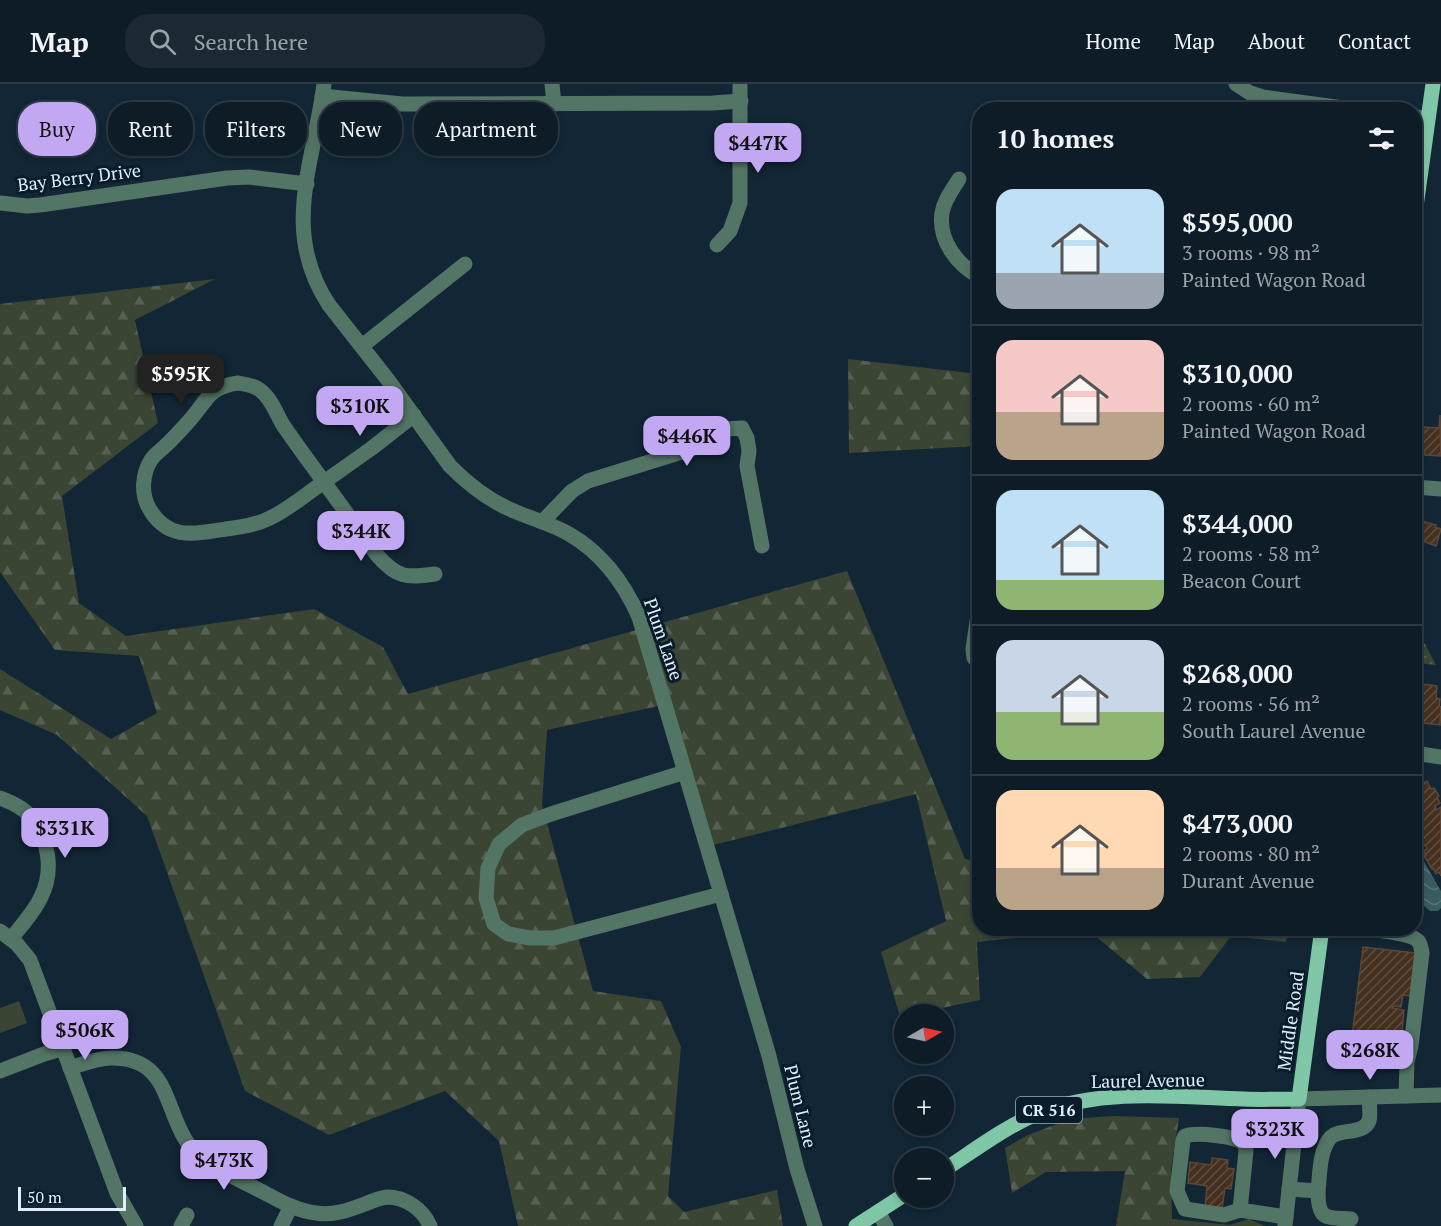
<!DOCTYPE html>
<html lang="en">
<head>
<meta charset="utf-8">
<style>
  :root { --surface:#0e1c28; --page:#1c2934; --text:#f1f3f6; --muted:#9ba1a8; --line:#2e3a45; --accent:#c2a8f2 }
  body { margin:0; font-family:"PT Serif",serif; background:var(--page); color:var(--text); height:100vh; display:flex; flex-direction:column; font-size:22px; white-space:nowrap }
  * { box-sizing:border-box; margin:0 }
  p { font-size:20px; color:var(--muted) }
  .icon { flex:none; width:33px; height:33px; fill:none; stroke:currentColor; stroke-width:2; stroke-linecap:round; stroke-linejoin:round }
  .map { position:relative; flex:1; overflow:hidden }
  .sheet { position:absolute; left:972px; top:18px; width:450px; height:834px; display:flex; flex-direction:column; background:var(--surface); border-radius:24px; box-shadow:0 3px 9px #0003,0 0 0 2px var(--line) }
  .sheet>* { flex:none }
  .guide { position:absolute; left:18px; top:18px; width:570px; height:54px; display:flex; gap:12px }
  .needle { width:39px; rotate:81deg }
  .tools { position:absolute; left:894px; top:920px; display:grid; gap:12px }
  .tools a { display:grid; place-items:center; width:60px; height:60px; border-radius:50%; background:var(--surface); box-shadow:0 3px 9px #0003,0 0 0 2px var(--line); font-size:30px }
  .scale { position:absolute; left:18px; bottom:15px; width:108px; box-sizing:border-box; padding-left:6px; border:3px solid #e1edf8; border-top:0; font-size:16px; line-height:21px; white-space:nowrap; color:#e1edf8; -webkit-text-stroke:4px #081c2b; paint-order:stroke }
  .price { position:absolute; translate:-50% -51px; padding:0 14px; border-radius:12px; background:var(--accent); color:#111; font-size:20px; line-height:39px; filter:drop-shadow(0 2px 3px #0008) }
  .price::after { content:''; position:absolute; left:50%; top:36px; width:18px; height:14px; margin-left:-9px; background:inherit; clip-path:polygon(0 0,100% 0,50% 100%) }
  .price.current { background:#222; color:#fff }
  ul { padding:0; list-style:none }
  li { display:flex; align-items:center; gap:18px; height:150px; padding:0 24px }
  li+li { border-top:2px solid var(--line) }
  li span { display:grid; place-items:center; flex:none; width:168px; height:120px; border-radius:18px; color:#555 }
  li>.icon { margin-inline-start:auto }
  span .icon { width:72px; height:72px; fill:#fffc; stroke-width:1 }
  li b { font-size:26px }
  h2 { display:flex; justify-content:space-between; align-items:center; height:72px; padding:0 24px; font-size:26px }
  .pill { padding:0 21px; border-radius:24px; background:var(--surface); box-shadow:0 3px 9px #0003,0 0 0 2px var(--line); font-size:21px; line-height:54px }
  .pill.current { background:var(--accent); color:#111 }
  header { display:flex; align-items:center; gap:36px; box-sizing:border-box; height:84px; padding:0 30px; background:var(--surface); border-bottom:2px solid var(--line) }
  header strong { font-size:28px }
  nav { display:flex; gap:33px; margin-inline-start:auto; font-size:21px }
  .search { width:420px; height:54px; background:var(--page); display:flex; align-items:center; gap:15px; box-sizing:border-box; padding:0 21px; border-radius:24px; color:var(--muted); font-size:22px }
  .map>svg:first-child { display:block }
  .grass { fill:url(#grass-dots) }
  .forest { fill:url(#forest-firs) }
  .garden { fill:#3a4534 }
  .water { fill:url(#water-waves) }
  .building { fill:url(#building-hatch); stroke:#5c4636; stroke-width:1.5 }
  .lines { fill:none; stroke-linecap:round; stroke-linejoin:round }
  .minor { stroke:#537565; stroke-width:15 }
  .major { stroke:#7fc7a6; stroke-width:15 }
  .labels { text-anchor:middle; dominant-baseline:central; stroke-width:6; stroke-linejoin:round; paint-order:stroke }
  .shield { fill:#081c2b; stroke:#a0aeba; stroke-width:1.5 }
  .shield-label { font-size:16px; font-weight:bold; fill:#e1edf8 }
  .street-label { font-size:18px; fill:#e1edf8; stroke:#081c2b }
</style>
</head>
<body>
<header>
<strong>Map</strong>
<div class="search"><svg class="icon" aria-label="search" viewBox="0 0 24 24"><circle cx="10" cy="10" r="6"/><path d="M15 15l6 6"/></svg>Search here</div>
<nav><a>Home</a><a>Map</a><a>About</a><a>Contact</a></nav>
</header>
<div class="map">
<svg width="1441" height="1142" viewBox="0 0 1441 1142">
  <defs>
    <pattern id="grass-dots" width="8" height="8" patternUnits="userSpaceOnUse" patternTransform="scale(1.5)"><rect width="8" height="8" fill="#3a4534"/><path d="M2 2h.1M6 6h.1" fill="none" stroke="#566052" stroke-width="1.8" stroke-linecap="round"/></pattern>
    <pattern id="forest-firs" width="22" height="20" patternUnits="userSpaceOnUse" patternTransform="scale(1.5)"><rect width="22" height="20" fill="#3a4534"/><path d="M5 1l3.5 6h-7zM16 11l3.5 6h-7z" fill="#566052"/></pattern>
    <pattern id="water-waves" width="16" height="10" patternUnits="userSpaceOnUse" patternTransform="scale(1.5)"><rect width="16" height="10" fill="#395c61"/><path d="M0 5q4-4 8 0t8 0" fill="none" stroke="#557478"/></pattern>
    <pattern id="building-hatch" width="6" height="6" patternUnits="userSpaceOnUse" patternTransform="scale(1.5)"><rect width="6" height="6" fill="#453020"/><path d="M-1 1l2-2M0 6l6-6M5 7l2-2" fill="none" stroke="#604e41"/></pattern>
  </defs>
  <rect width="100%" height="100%" fill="#122635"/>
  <polygon class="grass" points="1415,541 1436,581 1415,579"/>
  <g class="forest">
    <polygon points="215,195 135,236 158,339 62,412 79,519 126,552 314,525 383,563 408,610 847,487 965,775 979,778 980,844 1288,845 1286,858 1231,852 1200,893 1147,895 1088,846 977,858 980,916 913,930 904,930 904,932 900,933 881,868 946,837 916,710 709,762 668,620 547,646 542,721 593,907 661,917 681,963 668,1112 684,1128 777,1106 783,1142 518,1142 499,1057 445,1007 329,1051 245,1007 147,732 57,651 0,626 0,585 111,655 157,629 139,572 55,566 0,488 0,220"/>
    <polygon points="848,275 979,290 979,362 849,369"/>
    <polygon points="1113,1032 1179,1034 1171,1086 1172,1135 1229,1141 1249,1135 1265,1142 1116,1142 1125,1087 1046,1088 1012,1109 1005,1064 1028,1051 1070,1035"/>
  </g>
  <polygon class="garden" points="19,917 27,939 0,949 0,924"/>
  <polygon class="water" points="1415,762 1441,807 1441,824 1438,827 1430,827 1415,814"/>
  <g class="building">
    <polygon points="1440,331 1441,372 1425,371 1425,369 1420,368 1423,343 1439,344"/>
    <polygon points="1414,435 1436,441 1435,443 1441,445 1436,462 1423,457 1420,463 1414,461"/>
    <polygon points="1414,599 1437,602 1436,614 1440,615 1439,622 1441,623 1440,641 1414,638"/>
    <polygon points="1427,697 1431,705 1434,704 1439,712 1437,713 1440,719 1435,722 1436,726 1441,723 1441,792 1439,788 1436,790 1433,784 1432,785 1424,772 1426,772 1423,767 1427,765 1425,761 1421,763 1417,757 1416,758 1414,756 1414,705"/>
    <polygon points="1363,863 1415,869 1410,912 1403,911 1401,923 1393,922 1392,924 1404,926 1400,968 1358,969 1351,961"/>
    <polygon points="1212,1074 1228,1076 1227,1084 1234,1085 1231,1105 1225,1104 1222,1125 1205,1123 1207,1102 1188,1099 1190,1078 1211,1081"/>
  </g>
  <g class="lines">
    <g class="minor">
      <path d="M324,0C314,79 280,147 329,221L388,296L450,382C469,401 489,417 514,427C532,435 552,440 569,450C602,469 624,499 639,533L769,972L797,1085L815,1142"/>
      <polyline points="552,0 554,20"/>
      <polyline points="1236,0 1250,9 1263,13 1358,26"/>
      <polyline points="322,12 402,20 713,19 741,17"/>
      <polyline points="1414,33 1428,34"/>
      <path d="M959,95C953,105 944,116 942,129C938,156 957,181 980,193"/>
      <polyline points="0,119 27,122 40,121 227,94 249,93 307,100"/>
      <polyline points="717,161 730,147 740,119 740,0"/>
      <polyline points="362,262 465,180"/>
      <path d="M238,299C245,300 253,301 260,306C271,314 276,329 283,341C296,360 310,379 324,398C306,410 289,425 270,434C256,441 241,443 226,445C195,450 167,457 149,424C141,410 142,390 151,376C154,371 160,367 164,363C173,355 181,346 189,337C207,317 208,303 238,299Z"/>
      <path d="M414,331L372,364L324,398L377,471C397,494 406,494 435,490"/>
      <polyline points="1414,403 1441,405"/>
      <polyline points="542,438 572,407 588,397 714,358 727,345 742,344 747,354 749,367 747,382 762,462"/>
      <polyline points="980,517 973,565 974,574 980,580"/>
      <polyline points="1414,669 1441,673"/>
      <polyline points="685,688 551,730 522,741 499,760 488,784 486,814 494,840 508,850 530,854 554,854 721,810"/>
      <path d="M0,714C11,718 23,723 31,733C49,756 54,787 41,813C34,828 21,842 11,855"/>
      <path d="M1364,844C1375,846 1410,849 1417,856C1421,859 1421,864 1422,869L1411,962L1407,978L1406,1012"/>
      <polyline points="0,847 17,860 30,876 117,1109 136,1142"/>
      <path d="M70,984C83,980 97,974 111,974C167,973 164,1020 185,1055C192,1067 201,1074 211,1081C229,1091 247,1100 265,1109C280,1117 297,1127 316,1129C333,1132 349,1126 365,1120C372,1117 379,1114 387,1113C405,1113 423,1125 430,1142"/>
      <polyline points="0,987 44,970 62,965"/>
      <path d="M1289,1105L1318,1107C1320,1091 1319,1066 1331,1053C1341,1044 1363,1051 1369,1037C1371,1030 1369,1020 1369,1013"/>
      <path d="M1318,1107C1318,1137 1326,1133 1351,1135"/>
      <path d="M1240,1126L1246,1067L1245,1060C1236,1052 1197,1048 1185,1052L1183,1056L1177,1107L1185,1125L1224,1131L1240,1126L1286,1133"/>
      <polyline points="878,1128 886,1142"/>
      <polyline points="181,1142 187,1131"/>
      <polyline points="281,1142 291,1122"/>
      <polyline points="1285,1142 1299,1015 1441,1011"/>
    </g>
    <g class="major">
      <polyline points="1414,137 1433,0"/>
      <path d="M944,1086C975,1066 1006,1042 1041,1028C1107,1004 1176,1013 1244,1015C1262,1016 1281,1015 1299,1015L1322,844"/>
      <polyline points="856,1142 904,1111"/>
    </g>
  </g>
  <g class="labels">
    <rect class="shield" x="1016" y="1013" width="66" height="26" rx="4.5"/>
    <g class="shield-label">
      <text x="1049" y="1026">CR 516</text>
    </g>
    <g class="street-label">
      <text transform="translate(79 93) rotate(-7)">Bay Berry Drive</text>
      <text transform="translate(664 555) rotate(71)">Plum Lane</text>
      <text transform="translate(1290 937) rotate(-82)">Middle Road</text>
      <text transform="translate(1148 996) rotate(-1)">Laurel Avenue</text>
      <text transform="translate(801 1022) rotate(76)">Plum Lane</text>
    </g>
  </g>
</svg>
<div class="tools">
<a><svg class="needle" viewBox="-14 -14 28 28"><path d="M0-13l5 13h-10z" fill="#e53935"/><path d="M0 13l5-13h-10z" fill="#9ba1a8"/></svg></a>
<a>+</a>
<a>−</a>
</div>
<div class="scale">50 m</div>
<b class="price" style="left:758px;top:90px">$447K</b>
<b class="price current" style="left:181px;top:321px">$595K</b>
<b class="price" style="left:360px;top:353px">$310K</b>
<b class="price" style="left:687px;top:383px">$446K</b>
<b class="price" style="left:361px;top:478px">$344K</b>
<b class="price" style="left:65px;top:775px">$331K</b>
<b class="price" style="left:85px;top:977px">$506K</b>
<b class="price" style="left:1370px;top:997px">$268K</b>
<b class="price" style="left:1275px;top:1076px">$323K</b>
<b class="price" style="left:224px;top:1107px">$473K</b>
<div class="guide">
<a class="pill current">Buy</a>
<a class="pill">Rent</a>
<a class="pill">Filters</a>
<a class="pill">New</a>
<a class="pill">Apartment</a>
</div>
<section class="sheet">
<h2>10 homes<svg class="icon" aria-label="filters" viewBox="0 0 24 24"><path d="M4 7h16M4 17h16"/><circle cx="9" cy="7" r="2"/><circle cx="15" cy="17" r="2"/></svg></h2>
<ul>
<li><span style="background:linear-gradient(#bfe0f5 70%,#9aa5b1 0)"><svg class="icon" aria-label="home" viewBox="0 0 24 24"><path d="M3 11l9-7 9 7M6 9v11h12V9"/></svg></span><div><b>$595,000</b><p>3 rooms · 98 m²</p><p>Painted Wagon Road</p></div></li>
<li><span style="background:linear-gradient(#f6c9c9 60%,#b9a48a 0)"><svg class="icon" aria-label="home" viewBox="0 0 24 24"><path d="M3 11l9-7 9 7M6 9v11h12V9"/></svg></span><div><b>$310,000</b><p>2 rooms · 60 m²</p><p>Painted Wagon Road</p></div></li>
<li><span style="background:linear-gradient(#bfe0f5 75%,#8fb573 0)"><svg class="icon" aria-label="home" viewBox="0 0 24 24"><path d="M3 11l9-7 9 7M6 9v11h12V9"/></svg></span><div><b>$344,000</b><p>2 rooms · 58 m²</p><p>Beacon Court</p></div></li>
<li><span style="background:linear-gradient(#c9d6e8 60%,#8fb573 0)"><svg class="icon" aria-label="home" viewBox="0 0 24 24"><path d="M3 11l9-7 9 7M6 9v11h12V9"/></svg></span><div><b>$268,000</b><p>2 rooms · 56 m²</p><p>South Laurel Avenue</p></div></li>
<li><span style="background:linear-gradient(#ffd9b3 65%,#b9a48a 0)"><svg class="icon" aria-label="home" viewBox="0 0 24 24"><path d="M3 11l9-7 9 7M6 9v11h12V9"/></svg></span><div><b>$473,000</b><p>2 rooms · 80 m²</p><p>Durant Avenue</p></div></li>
</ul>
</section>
</div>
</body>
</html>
